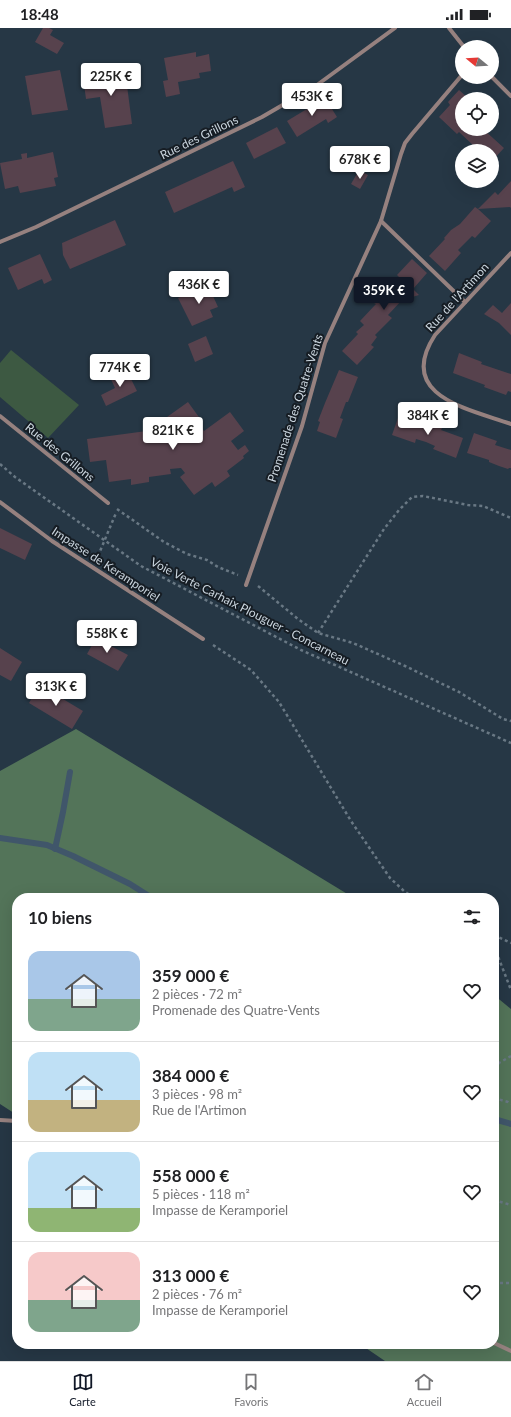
<!DOCTYPE html>
<html lang="fr">
<head>
<meta charset="utf-8">
<style>
  :root { --surface:#fff; --page:#f6f6f6; --text:#202124; --muted:#757577; --line:#e0e0e0; --accent:#111827 }
  body { margin:0; font-family:Lato,sans-serif; background:var(--page); color:var(--text); height:100vh; display:flex; flex-direction:column; font-size:15px; white-space:nowrap }
  * { box-sizing:border-box; margin:0 }
  p { font-size:13px; color:var(--muted) }
  .icon { flex:none; width:22px; height:22px; fill:none; stroke:currentColor; stroke-width:2; stroke-linecap:round; stroke-linejoin:round }
  .map { position:relative; flex:1; overflow:hidden }
  .side { position:absolute; left:12px; top:865px; width:487px; height:456px; display:flex; flex-direction:column; background:var(--surface); border-radius:16px; box-shadow:0 4px 16px #0002 }
  .side>* { flex:none }
  .needle { width:26px; rotate:288deg }
  .fabs { position:absolute; left:455px; top:12px; display:grid; gap:8px }
  .fabs a { display:grid; place-items:center; width:44px; height:44px; border-radius:50%; background:var(--surface); box-shadow:0 4px 16px #0002; font-size:20px }
  .price { position:absolute; translate:-50% -34px; padding:0 9px; border-radius:4px; background:#fff; color:#222; font-size:13px; line-height:26px; filter:drop-shadow(0 1px 2px #0008) }
  .price::after { content:''; position:absolute; left:50%; top:24px; width:12px; height:9px; margin-left:-6px; background:inherit; clip-path:polygon(0 0,100% 0,50% 100%) }
  .price.selected { background:var(--accent); color:#fff }
  ul { padding:0; list-style:none }
  li { display:flex; align-items:center; gap:12px; height:100px; padding:0 16px }
  li+li { border-top:1px solid var(--line) }
  li span { display:grid; place-items:center; flex:none; width:112px; height:80px; border-radius:12px; color:#555 }
  li>.icon { margin-inline-start:auto }
  span .icon { width:48px; height:48px; fill:#fffc; stroke-width:1 }
  li b { font-size:17px }
  h2 { display:flex; justify-content:space-between; align-items:center; height:48px; padding:0 16px; font-size:17px }
  .status { display:flex; justify-content:space-between; align-items:center; height:28px; padding:0 20px; background:var(--surface); direction:ltr }
  .status svg { height:11px; fill:currentColor }
  .tab-bar { display:flex; justify-content:space-around; align-items:center; height:56px; border-top:1px solid var(--line); background:var(--surface); font-size:11px; color:var(--muted) }
  .tab-bar a { display:grid; justify-items:center; gap:2px }
  .tab-bar .selected { color:var(--accent) }
  .map>svg:first-child { display:block }
  .green { fill:#3d5942 }
  .forest { fill:#537459 }
  .lines { fill:none; stroke-linecap:round; stroke-linejoin:round }
  .stream { stroke:#40566a; stroke-width:6 }
  .building { fill:#57424d }
  .path { stroke:#697884; stroke-width:2.5; stroke-dasharray:3 3; stroke-linecap:butt }
  .street { stroke:#96817f; stroke-width:4 }
  .labels { text-anchor:middle; dominant-baseline:central; stroke-width:4; stroke-linejoin:round; paint-order:stroke }
  .street-label { font-size:12px; fill:#cbd6df; stroke:#161d24 }
</style>
</head>
<body>
<div class="status"><b>18:48</b><svg viewBox="0 0 49 12"><path d="M0 12V9h3v3zM5 12V6h3v6zM10 12V3h3v9zM15 12V0h3v12zM26 1h20v11H26zM47 4h2v5h-2z"/></svg></div>
<div class="map">
<svg width="511" height="1333" viewBox="0 0 511 1333">
  <rect width="100%" height="100%" fill="#263745"/>
  <polygon class="green" points="11,322 79,377 48,410 0,369 0,335"/>
  <g class="forest">
    <polygon points="76,701 354,870 17,870 17,1087 0,1076 0,743"/>
    <polygon points="494,967 511,981 511,1333 385,1333 360,1316 494,1316"/>
  </g>
  <g class="lines">
    <g class="stream">
      <polyline points="0,810 47,817 73,828 130,856 152,870"/>
      <polyline points="55,821 63,784 70,744"/>
      <polyline points="494,1091 511,1096"/>
    </g>
  </g>
  <g class="building">
    <polygon points="43,0 49,0 53,2 50,7 64,15 57,26 35,14"/>
    <polygon points="196,24 196,29 209,26 211,43 199,45 200,50 178,54 180,66 166,69 163,53 168,52 164,30"/>
    <polygon points="60,42 68,82 32,87 25,48"/>
    <polygon points="125,42 132,96 105,100 100,69 86,71 83,49"/>
    <polygon points="459,62 469,71 462,71 462,78 461,80 462,81 462,101 483,101 504,120 492,133 492,123 476,123 472,120 474,118 459,104 457,106 439,89 450,77 448,74"/>
    <polygon points="325,70 337,89 328,95 326,91 297,109 287,93"/>
    <polygon points="277,99 286,115 254,131 246,115"/>
    <polygon points="53,124 58,149 54,150 56,158 20,165 18,158 5,161 0,135 22,131 21,126 27,125 27,130"/>
    <polygon points="233,133 245,159 234,164 232,159 174,185 165,164"/>
    <polygon points="359,142 368,147 360,161 351,156"/>
    <polygon points="511,153 511,180 510,179 478,181 491,193 475,210 472,208 458,222 461,225 445,243 429,228 445,211 444,210 451,202 460,196 475,179 478,181 495,164 498,167"/>
    <polygon points="115,192 126,217 70,241 63,227 62,215"/>
    <polygon points="40,226 52,252 44,256 42,251 18,262 8,240"/>
    <polygon points="412,231 427,245 413,261 419,267 402,272 388,287 392,290 375,307 377,309 371,317 374,319 357,337 342,323 358,306 356,304 364,297 360,293 376,276 374,275 399,249 397,247"/>
    <polygon points="208,257 218,279 210,282 213,289 192,298 178,270"/>
    <polygon points="511,275 511,307 499,295 484,286 493,277 502,285"/>
    <polygon points="206,308 213,326 195,334 188,316"/>
    <polygon points="459,325 482,334 481,336 511,346 511,364 508,363 506,367 484,359 485,357 453,345"/>
    <polygon points="126,341 137,363 106,378 101,367 115,360 110,349"/>
    <polygon points="339,342 358,349 348,374 346,374 340,390 343,391 336,410 317,403 320,394 318,393 325,375"/>
    <polygon points="188,374 201,392 198,395 204,403 230,384 244,403 231,413 238,422 245,417 249,423 243,428 244,430 227,443 230,448 215,459 212,454 194,467 180,449 185,445 181,440 170,441 171,446 149,449 149,454 131,457 131,451 109,454 106,432 90,434 87,411 154,402 155,410 159,409 167,403 160,394"/>
    <polygon points="399,387 421,395 422,393 442,400 441,402 463,410 456,430 433,421 435,418 426,414 416,411 415,415 392,407"/>
    <polygon points="474,405 497,413 495,417 511,422 511,440 509,440 508,441 499,438 489,434 489,432 467,425"/>
    <polygon points="0,500 32,516 25,532 0,520"/>
    <polygon points="104,609 109,612 107,616 128,627 118,643 87,626 96,610 102,613"/>
    <polygon points="0,620 22,634 11,653 0,647"/>
    <polygon points="39,658 47,663 48,662 83,683 72,701 29,675"/>
  </g>
  <g class="lines">
    <g class="path">
      <polyline points="0,436 15,449 141,538 301,622 511,715"/>
      <polyline points="117,481 164,514 187,526 207,532 218,539 238,547"/>
      <polyline points="98,528 116,485"/>
      <polyline points="258,558 298,591 318,605 353,615 405,638 459,664 503,691 511,693"/>
      <polyline points="318,605 384,501 399,482 412,469 423,468 468,477 483,478 511,490"/>
      <polyline points="213,617 251,642 279,674 351,793 390,850 404,863 414,870"/>
      <polyline points="494,907 511,915"/>
      <polyline points="494,918 511,962"/>
      <polyline points="494,1040 499,1035 511,1028"/>
      <polyline points="494,1070 508,1074 511,1076"/>
      <polyline points="494,1172 511,1177"/>
      <polyline points="494,1255 509,1255"/>
    </g>
    <g class="street">
      <polyline points="449,0 464,19"/>
      <polyline points="492,49 511,68"/>
      <polyline points="381,193 465,274"/>
      <polyline points="0,214 36,199 262,89 317,57 395,0"/>
      <path d="M511,225L435,307C395,368 469,381 511,396"/>
      <polyline points="0,388 108,475"/>
      <polyline points="0,474 52,513 203,611"/>
      <polyline points="246,557 302,398 325,315 381,193 401,126 405,115 412,106 462,47"/>
      <polyline points="0,1092 17,1093"/>
      <polyline points="494,1315 511,1323"/>
    </g>
  </g>
  <g class="labels">
    <g class="street-label">
      <text transform="translate(199 109) rotate(-26)">Rue des Grillons</text>
      <text transform="translate(457 269) rotate(-48)">Rue de l'Artimon</text>
      <text transform="translate(295 380) rotate(-72)">Promenade des Quatre-Vents</text>
      <text transform="translate(60 424) rotate(39)">Rue des Grillons</text>
      <text transform="translate(106 536) rotate(33)">Impasse de Keramporiel</text>
      <text transform="translate(250 583) rotate(27)">Voie Verte Carhaix Plouguer - Concarneau</text>
    </g>
  </g>
</svg>
<div class="fabs">
<a><svg class="needle" viewBox="-14 -14 28 28"><path d="M0-13l5 13h-10z" fill="#e53935"/><path d="M0 13l5-13h-10z" fill="#757577"/></svg></a>
<a><svg class="icon" aria-label="locate" viewBox="0 0 24 24"><circle cx="12" cy="12" r="6"/><path d="M12 2v4M12 18v4M2 12h4M18 12h4"/></svg></a>
<a><svg class="icon" aria-label="layers" viewBox="0 0 24 24"><path d="M12 4l9 5-9 5-9-5zM3 14l9 5 9-5"/></svg></a>
</div>
<b class="price" style="left:111px;top:69px">225K €</b>
<b class="price" style="left:312px;top:89px">453K €</b>
<b class="price" style="left:360px;top:152px">678K €</b>
<b class="price" style="left:199px;top:277px">436K €</b>
<b class="price selected" style="left:384px;top:283px">359K €</b>
<b class="price" style="left:120px;top:360px">774K €</b>
<b class="price" style="left:428px;top:408px">384K €</b>
<b class="price" style="left:173px;top:423px">821K €</b>
<b class="price" style="left:107px;top:626px">558K €</b>
<b class="price" style="left:56px;top:679px">313K €</b>
<section class="side">
<h2>10 biens<svg class="icon" aria-label="filters" viewBox="0 0 24 24"><path d="M4 7h16M4 17h16"/><circle cx="9" cy="7" r="2"/><circle cx="15" cy="17" r="2"/></svg></h2>
<ul>
<li><span style="background:linear-gradient(#a9c7e8 60%,#7fa58c 0)"><svg class="icon" aria-label="home" viewBox="0 0 24 24"><path d="M3 11l9-7 9 7M6 9v11h12V9"/></svg></span><div><b>359 000 €</b><p>2 pièces · 72 m²</p><p>Promenade des Quatre-Vents</p></div><svg class="icon" aria-label="heart" viewBox="0 0 24 24"><path d="M12 20l-8-8c-3-5 5-10 8-4 3-6 11-1 8 4z"/></svg></li>
<li><span style="background:linear-gradient(#bfe0f5 60%,#c2b280 0)"><svg class="icon" aria-label="home" viewBox="0 0 24 24"><path d="M3 11l9-7 9 7M6 9v11h12V9"/></svg></span><div><b>384 000 €</b><p>3 pièces · 98 m²</p><p>Rue de l'Artimon</p></div><svg class="icon" aria-label="heart" viewBox="0 0 24 24"><path d="M12 20l-8-8c-3-5 5-10 8-4 3-6 11-1 8 4z"/></svg></li>
<li><span style="background:linear-gradient(#bfe0f5 70%,#8fb573 0)"><svg class="icon" aria-label="home" viewBox="0 0 24 24"><path d="M3 11l9-7 9 7M6 9v11h12V9"/></svg></span><div><b>558 000 €</b><p>5 pièces · 118 m²</p><p>Impasse de Keramporiel</p></div><svg class="icon" aria-label="heart" viewBox="0 0 24 24"><path d="M12 20l-8-8c-3-5 5-10 8-4 3-6 11-1 8 4z"/></svg></li>
<li><span style="background:linear-gradient(#f6c9c9 60%,#7fa58c 0)"><svg class="icon" aria-label="home" viewBox="0 0 24 24"><path d="M3 11l9-7 9 7M6 9v11h12V9"/></svg></span><div><b>313 000 €</b><p>2 pièces · 76 m²</p><p>Impasse de Keramporiel</p></div><svg class="icon" aria-label="heart" viewBox="0 0 24 24"><path d="M12 20l-8-8c-3-5 5-10 8-4 3-6 11-1 8 4z"/></svg></li>
</ul>
</section>
</div>
<nav class="tab-bar">
<a class="selected"><svg class="icon" aria-label="map" viewBox="0 0 24 24"><path d="M3 6l6-2 6 2 6-2v14l-6 2-6-2-6 2zM9 4v14M15 6v14"/></svg>Carte</a>
<a><svg class="icon" aria-label="saved" viewBox="0 0 24 24"><path d="M7 4h10v16l-5-4-5 4z"/></svg>Favoris</a>
<a><svg class="icon" aria-label="home" viewBox="0 0 24 24"><path d="M3 11l9-7 9 7M6 9v11h12V9"/></svg>Accueil</a>
</nav>
</body>
</html>
